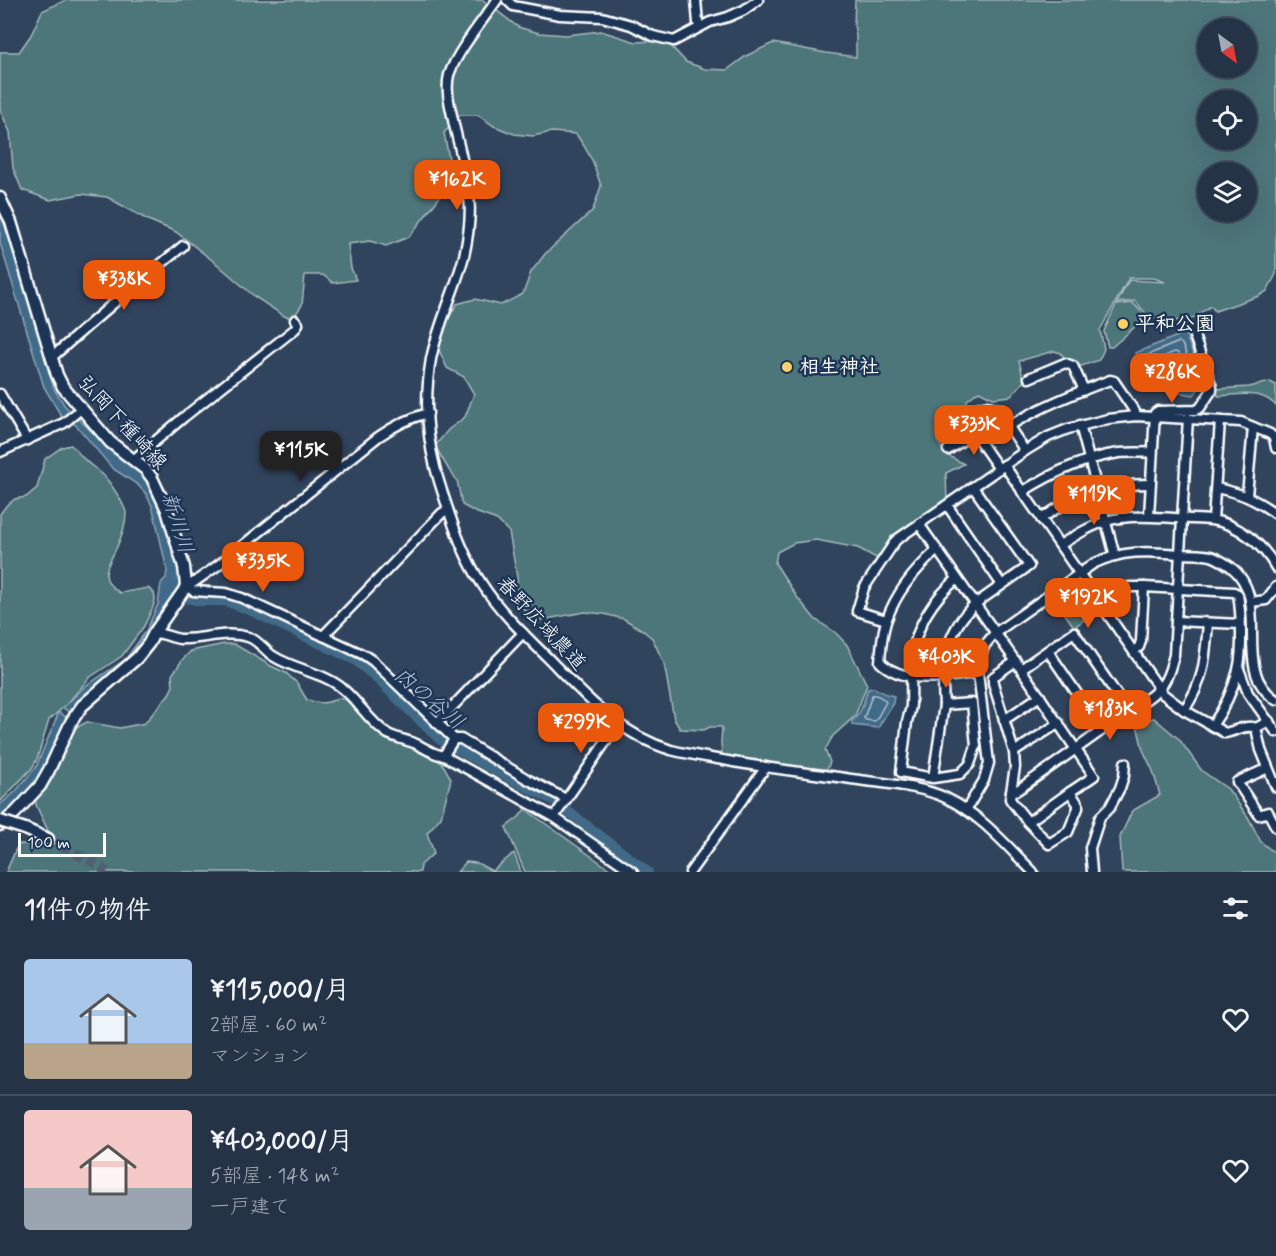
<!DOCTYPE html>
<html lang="ja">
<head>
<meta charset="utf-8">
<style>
  :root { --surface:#253346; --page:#2d3b4d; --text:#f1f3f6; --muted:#a3aab3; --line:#424e5f; --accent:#ea580c }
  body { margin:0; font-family:Mynerve,"Klee One",sans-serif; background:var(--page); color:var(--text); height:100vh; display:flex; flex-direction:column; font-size:22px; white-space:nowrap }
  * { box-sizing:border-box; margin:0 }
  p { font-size:20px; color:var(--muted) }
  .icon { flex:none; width:33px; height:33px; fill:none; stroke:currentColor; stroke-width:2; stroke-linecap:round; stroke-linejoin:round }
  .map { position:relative; height:872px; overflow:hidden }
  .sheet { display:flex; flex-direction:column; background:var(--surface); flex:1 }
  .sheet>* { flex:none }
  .needle { width:39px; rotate:148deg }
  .controls { position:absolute; left:1197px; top:18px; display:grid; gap:12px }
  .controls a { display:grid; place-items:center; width:60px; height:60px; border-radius:50%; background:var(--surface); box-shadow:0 6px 24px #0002,0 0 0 2px var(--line); font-size:30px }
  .scale { position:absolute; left:18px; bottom:15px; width:88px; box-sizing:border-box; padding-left:6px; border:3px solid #fff; border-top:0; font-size:16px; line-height:21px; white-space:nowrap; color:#fff; -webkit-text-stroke:4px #1d3557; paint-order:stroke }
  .price { position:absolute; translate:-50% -51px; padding:0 14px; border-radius:12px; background:var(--accent); color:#fff; font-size:20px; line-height:39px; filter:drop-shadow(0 2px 3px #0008) }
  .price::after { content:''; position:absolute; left:50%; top:36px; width:18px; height:14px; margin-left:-9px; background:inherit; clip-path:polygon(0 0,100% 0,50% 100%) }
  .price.current { background:#222; color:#fff }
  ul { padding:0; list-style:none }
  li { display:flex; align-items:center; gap:18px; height:150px; padding:0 24px }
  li+li { border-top:2px solid var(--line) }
  li span { display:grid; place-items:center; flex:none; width:168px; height:120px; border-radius:6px; color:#555 }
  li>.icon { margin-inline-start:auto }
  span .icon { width:72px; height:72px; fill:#fffc; stroke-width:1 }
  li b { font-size:26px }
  h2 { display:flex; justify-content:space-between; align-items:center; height:72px; padding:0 24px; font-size:26px }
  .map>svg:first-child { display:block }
  .green { fill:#4e767a; stroke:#a6babc; stroke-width:1.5; fill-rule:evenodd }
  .water { fill:#406a87; stroke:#8ca6b7; stroke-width:1.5 }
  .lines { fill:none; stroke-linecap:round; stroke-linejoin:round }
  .shore { stroke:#b3c3cf; stroke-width:1.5 }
  .river { stroke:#406a87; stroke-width:10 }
  .major-tunnel { stroke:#506075; stroke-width:10; stroke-dasharray:10 5; stroke-linecap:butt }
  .minor-casing { stroke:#fff; stroke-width:13 }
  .major-casing { stroke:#fff; stroke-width:15 }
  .minor { stroke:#1d3557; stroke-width:8 }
  .major { stroke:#1d3557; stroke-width:10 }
  .major-bridge-casing { stroke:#fff; stroke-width:15; stroke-linecap:butt }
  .major-bridge { stroke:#1d3557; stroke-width:10 }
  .poi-dot { fill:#ffd166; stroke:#1d3557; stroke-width:2 }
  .labels { text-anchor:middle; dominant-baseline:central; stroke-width:5; stroke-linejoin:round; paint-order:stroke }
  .poi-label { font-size:20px; font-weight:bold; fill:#fff; stroke:#1d3557; text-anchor:start }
  .street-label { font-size:20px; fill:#fff; stroke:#1d3557 }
  .water-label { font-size:21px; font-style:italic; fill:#b3c3cf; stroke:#1d3557 }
</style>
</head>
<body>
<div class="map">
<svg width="1276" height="872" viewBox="0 0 1276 872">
  <rect width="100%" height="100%" fill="#31445d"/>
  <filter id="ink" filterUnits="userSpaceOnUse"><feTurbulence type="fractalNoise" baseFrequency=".0167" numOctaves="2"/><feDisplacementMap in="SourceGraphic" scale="12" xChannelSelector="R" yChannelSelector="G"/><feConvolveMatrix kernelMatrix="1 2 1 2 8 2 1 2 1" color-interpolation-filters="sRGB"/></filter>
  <g filter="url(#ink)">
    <g class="green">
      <path d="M66,0H483L518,27L539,33L566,35L601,31L636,42L653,41L671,46L686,62L705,69L727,70L746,56L773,43L826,53L856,57V36L854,25L855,0H1276V274L1267,291L1259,296L1215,311L1211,306L1187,322L1149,317L1135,301L1117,303L1129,280L1165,282L1154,278H1129L1100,330L1104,349L1099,360L1079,367L1066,361L1061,353L1054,351L1019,361L1024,381L1011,396L993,398L979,391L967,400C968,427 957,427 937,440L945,454L964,464L946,473L947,503L893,538L878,559L858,548L816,540L794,543L777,552L775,563L797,597L815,619L836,633L847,645L867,685L855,716L833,736L825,750L830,762L827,769L811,772L722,756L721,742L722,727H710L704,730L680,729L674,719L664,663L652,638L641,629L624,619L604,614L585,612L541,620L524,610L517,594V577L509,532L497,520L475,512L462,505L457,480L449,470L435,446L448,430L465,417L474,394L464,377L447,368L439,350L442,330L457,304L475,299L501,305L523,294L531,272L545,254L593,210L601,186L593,162L584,146L576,134L552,132L533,136L514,134L494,126L478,115H460L444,133L452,174L439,198L409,237L386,246L370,241L348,244L351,268L356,280L333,283L323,275H305L302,305L293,318L284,316L255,297L217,264L176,232L146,219L107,197L81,194L50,200L22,190L13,168L10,132L0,110V52H19L31,35L42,11ZM1208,28H1246V68H1208ZM1208,100H1246V140H1208ZM1208,172H1246V212H1208Z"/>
      <polygon points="1133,303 1146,317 1112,347 1108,347 1104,331 1116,305"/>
      <path d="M1270,382L1276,385V406C1262,389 1238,395 1218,396L1217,389L1249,387Z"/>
      <path d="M71,445C76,449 79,454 84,459C90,466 99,470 105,477C111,484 125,505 126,513C126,526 121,538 116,549C106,568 98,579 120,593L148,588L154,593L155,599L153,607L144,626L122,656L89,678L66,705L49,720L37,759L32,768L0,802V514L6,506L15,499L26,497L37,488L45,459L62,447Z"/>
      <polygon points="1080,577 1101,608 1074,627 1053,597"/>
      <path d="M224,644H234L271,666L286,673L297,683L307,700C321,703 325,705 338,698L348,700L356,704L370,717L401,736L417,740L433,752L445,768L451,779L441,817L427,833L434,853L421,865L420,872H6L16,849L20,844L45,845L50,835L36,805L35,796L71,730L87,722L120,728L145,723L169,694L173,686L172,675L183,659L191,651Z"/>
      <polygon points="1154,718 1179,739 1202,771 1228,789 1248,817 1261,842 1276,854 1276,872 1122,872 1120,837 1132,811 1160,795 1153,771 1143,750 1136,721"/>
      <polygon points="525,809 612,871 525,872 506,827 519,817"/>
      <polygon points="514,853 521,872 457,872 466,862 477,863 492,871"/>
    </g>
    <g class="water">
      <path d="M0,211L3,215L18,262L54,389L65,406L92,432L99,436C113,448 130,459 142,472C164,495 174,549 180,580L179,588L150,634L128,664L93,689L78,703L71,713L63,708L84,687L125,660L146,631L158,604L161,584L162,582L166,578L167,570L155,517L152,506L146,494L138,485L112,468L76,425L63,419L44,387L0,243Z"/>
      <polygon points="1185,333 1204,382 1194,395 1161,390 1137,361 1135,353"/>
      <path d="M874,688L886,694L894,696L893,703L878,728L852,725V721C862,714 864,700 868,689Z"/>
      <path d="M59,712L67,718C57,740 47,765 33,785C24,798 12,808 0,819V805L15,792L36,767Z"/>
    </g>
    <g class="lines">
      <g class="shore">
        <polygon points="1179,342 1182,344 1197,380 1196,382 1191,388 1164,384 1143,359 1145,356"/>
        <polygon points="1175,352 1178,353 1187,376 1185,380 1168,377 1156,362 1157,359"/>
        <path d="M872,695C876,694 884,698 886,702L876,720L874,721L866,720L864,718Z"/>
      </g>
      <polyline class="river" points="172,593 182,597 200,601 225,601 247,609 355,660 371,673 439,739 518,783 553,800 648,872"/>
      <polyline class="major-tunnel" points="48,839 98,865 107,872"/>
      <defs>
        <g id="minor">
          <path d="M497,0C483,20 456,53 449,75C445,91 451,109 454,125C459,145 464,166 468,187C472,209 469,234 464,256C455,291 438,324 431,359C425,394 426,432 435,467C438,479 442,491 446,503C455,531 465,559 482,584C500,612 526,636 550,660C585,696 620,735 671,750C691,755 713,758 733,762C775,769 817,774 859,780C888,784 920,786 946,798C980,814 1007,846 1033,872"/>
          <polyline points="507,0 513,6 560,15 602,17 631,25 653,36 674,41 710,22 728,17 744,10 758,0"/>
          <polyline points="696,0 698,23 700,27"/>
          <polyline points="51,358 123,295 183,246"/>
          <polyline points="1029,378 1065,363 1073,366 1084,390"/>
          <polyline points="0,394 27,440"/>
          <polyline points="1080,425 1115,556"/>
          <path d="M1009,426C1042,406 1075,393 1110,380L1114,381L1135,412L1136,416"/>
          <path d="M974,433L966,421C975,407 983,401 998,410L1025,451"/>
          <polyline points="948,450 974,433 999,469"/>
          <polyline points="0,452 64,423 81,409"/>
          <polyline points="133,460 184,417 295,329 298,324 295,320"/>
          <path d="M1004,465L1163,694L1184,710L1225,733C1236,731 1246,724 1256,728"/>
          <path d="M1216,488C1241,493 1255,499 1276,514"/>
          <path d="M1022,492C1052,473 1083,458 1119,453C1130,452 1141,453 1152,452"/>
          <polyline points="1247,496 1253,427"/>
          <polyline points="947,505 1002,585"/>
          <polyline points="1149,516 1155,413 1158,411 1196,410 1200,408 1212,390 1212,387 1192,330"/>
          <path d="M1041,519C1079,492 1103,485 1150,484"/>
          <polyline points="1213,520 1220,421"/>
          <polyline points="919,524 1021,669 1094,776 1070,792 1078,804 1078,808 1068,832 1049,844 1028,822"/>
          <path d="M1060,545C1076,535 1092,525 1110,520C1131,515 1153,517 1174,518C1186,519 1199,519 1211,520C1237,523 1264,545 1276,568"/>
          <path d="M937,550C917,568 896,593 887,619C882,632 881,648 880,662C905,686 947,676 978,673"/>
          <polyline points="186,585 193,591 226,593 242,598 364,655 373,661 454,739 461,739 527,779 566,799"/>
          <path d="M186,585L193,583L217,566L378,437C394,426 409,418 428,413"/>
          <path d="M1100,602L1118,591L1129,587H1144L1234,592L1238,594C1241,613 1243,651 1238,670C1233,690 1224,709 1212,726"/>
          <polyline points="1251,602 1266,600 1276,587"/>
          <polyline points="886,620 857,611 864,588 896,540 1025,451 1048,437 1068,429 1108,419 1136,416 1241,422 1270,434 1274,438 1276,448"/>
          <polyline points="1176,621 1240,624"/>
          <path d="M154,633C164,633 171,638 180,639C203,640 225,630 248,637C257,639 265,651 273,656C295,670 323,672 343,689C359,702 370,723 388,734C396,738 406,740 414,743C421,746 427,750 434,753C441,756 445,755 451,760L554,817L633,872"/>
          <polyline points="323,636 442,513 448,510"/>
          <polyline points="1048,651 1102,730"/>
          <polyline points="1134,651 1139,647 1141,641 1144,587"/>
          <polyline points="1016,661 993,677 993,683 1014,752 1015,767 1011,792 1010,799 1012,802 1028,822 1070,792"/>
          <polyline points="1021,669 1074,632 1128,711"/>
          <polyline points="1239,669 1248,693 1276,732"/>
          <path d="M944,705C941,666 945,632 975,604L1029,566L973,487"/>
          <path d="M1184,710C1205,680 1205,658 1208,623"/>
          <polyline points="1004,720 1040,696"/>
          <polyline points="1269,721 1256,728 1261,750 1276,787"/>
          <polyline points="437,723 523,633"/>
          <polyline points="1014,752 1059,723"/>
          <polyline points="444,755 454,739"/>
          <polyline points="1268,768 1237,782 1259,815 1268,812 1276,827"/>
          <path d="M933,778L944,705L972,703L976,746L970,764L960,774L933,778L901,772C903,755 905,738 907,722C908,716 911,710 911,704C912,688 910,673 912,657C916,626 933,599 957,579"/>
          <path d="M1011,792L1016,791C1051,767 1087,741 1122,716C1135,706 1152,698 1162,685C1169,677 1171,665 1174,655L1188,418"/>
          <path d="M966,810L984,780L989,763L978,673L980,657L985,645L995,633L1093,564C1122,550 1147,551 1179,554C1189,554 1201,554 1211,556C1218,558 1225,563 1231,567C1274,601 1229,669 1276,700"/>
          <polyline points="554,817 618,724"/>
          <polyline points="690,872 766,767"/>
          <polyline points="1092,872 1090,848 1100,817 1110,807 1120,788 1124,776 1125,763"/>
        </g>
        <g id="major">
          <polyline points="0,198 11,222 57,375 63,387 110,442 145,469 152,478 167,510 184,567 186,585 184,590 154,633 149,643 137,658 82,706 71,722 49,770 40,786 15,813 0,825"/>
          <polyline points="25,829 48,839"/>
        </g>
      </defs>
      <use href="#minor" class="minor-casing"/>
      <use href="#major" class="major-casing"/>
      <use href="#minor" class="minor"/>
      <use href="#major" class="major"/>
      <defs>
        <polyline id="major-bridge" points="0,821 25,829"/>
      </defs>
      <use href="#major-bridge" class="major-bridge-casing"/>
      <use href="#major-bridge" class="major-bridge"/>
    </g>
  </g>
  <g class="poi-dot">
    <circle cx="1123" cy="324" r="6"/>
    <circle cx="787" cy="367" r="6"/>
  </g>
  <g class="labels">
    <g class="poi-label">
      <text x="1135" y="324">平和公園</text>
      <text x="799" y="367">相生神社</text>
    </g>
    <g class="street-label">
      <text transform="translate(122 423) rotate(47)">弘岡下種崎線</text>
      <text transform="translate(541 624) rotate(47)">春野広域農道</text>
    </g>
    <g class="water-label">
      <text transform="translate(177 523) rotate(73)">新川川</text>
      <text transform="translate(429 699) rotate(40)">内の谷川</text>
    </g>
  </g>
</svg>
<div class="controls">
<a><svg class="needle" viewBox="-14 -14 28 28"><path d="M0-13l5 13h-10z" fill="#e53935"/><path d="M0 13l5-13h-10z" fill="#a3aab3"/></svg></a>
<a><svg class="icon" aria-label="locate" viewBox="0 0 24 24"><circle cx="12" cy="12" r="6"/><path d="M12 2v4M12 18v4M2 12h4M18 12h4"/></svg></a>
<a><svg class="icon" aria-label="layers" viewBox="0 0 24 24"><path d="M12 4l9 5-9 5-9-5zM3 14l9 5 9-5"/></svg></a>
</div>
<div class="scale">100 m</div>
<b class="price" style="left:457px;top:211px">¥162K</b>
<b class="price" style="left:124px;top:311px">¥338K</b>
<b class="price" style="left:1172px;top:404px">¥286K</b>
<b class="price" style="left:974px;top:456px">¥333K</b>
<b class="price current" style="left:301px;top:482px">¥115K</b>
<b class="price" style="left:1094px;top:526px">¥119K</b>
<b class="price" style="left:263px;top:593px">¥335K</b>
<b class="price" style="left:1088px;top:629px">¥192K</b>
<b class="price" style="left:946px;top:689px">¥403K</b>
<b class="price" style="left:1110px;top:741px">¥183K</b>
<b class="price" style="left:581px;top:754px">¥299K</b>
</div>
<section class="sheet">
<h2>11件の物件<svg class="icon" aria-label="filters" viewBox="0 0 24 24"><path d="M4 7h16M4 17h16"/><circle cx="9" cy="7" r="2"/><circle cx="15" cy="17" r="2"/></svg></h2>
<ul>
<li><span style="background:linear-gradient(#a9c7e8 70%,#b9a48a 0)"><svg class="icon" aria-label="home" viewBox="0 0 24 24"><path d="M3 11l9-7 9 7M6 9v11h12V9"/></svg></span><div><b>¥115,000/月</b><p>2部屋 · 60 m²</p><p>マンション</p></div><svg class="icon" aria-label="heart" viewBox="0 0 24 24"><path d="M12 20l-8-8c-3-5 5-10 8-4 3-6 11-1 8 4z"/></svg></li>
<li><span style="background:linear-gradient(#f6c9c9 65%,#9aa5b1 0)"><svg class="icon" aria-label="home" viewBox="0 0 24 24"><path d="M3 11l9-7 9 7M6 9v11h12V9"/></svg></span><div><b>¥403,000/月</b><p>5部屋 · 148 m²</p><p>一戸建て</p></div><svg class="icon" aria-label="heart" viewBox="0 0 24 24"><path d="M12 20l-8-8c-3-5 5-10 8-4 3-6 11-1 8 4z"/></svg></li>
</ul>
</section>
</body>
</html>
